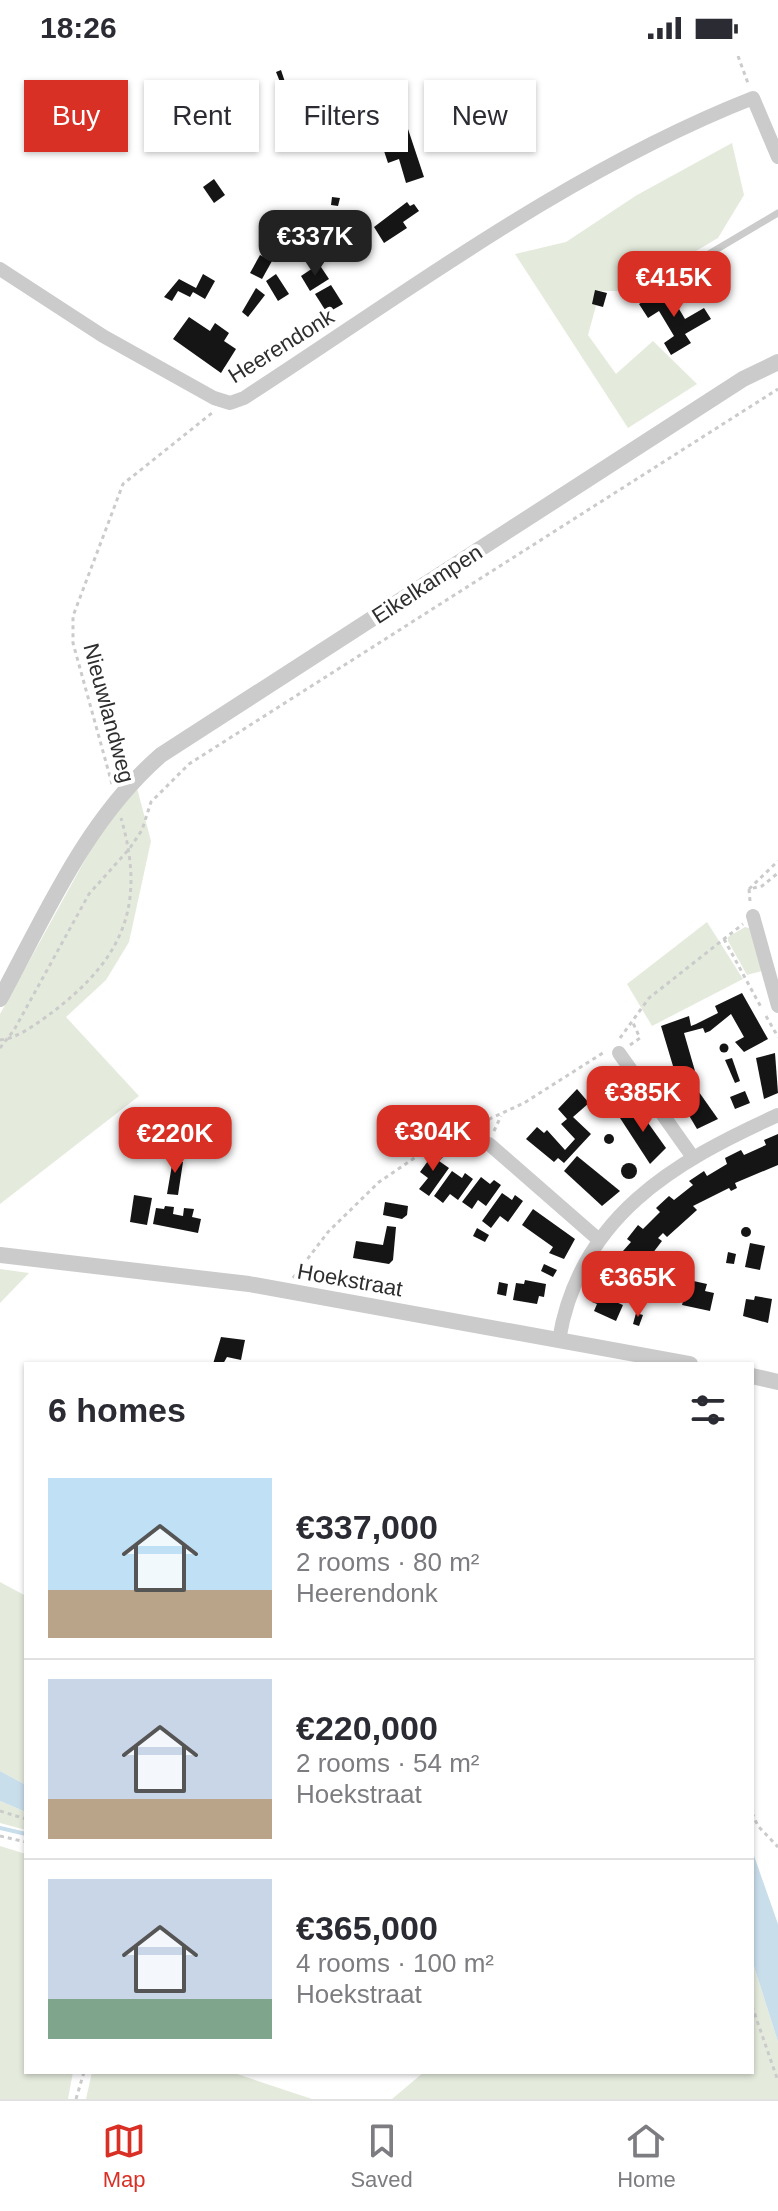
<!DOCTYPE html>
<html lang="en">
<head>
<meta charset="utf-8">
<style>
  :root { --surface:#fff; --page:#f2f2f3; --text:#2b2b33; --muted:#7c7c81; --line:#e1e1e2; --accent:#d93025 }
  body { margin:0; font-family:Arial,sans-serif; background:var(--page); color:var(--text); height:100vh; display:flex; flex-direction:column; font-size:30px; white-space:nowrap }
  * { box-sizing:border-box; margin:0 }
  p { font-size:26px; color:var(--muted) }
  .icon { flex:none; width:44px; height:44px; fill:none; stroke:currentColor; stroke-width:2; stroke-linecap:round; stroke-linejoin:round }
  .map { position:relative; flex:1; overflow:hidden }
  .sheet { position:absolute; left:24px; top:1306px; width:730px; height:712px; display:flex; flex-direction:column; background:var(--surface); border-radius:0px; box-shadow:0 2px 6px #0004 }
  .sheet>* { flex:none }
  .banner { position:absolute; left:24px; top:24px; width:730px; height:72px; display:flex; gap:16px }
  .price { position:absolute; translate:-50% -68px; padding:0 18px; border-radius:16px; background:var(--accent); color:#fff; font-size:26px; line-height:52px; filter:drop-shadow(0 2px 4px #0008) }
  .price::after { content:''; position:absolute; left:50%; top:48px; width:24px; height:18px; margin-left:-12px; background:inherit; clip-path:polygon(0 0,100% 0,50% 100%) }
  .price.current { background:#222; color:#fff }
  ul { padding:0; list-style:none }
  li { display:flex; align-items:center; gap:24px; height:200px; padding:0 24px }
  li+li { border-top:2px solid var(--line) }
  li span { display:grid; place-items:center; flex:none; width:224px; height:160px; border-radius:0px; color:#555 }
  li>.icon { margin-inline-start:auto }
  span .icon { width:96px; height:96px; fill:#fffc; stroke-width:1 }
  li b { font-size:34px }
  h2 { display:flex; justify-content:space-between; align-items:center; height:96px; padding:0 24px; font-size:34px }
  .chip { padding:0 28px; border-radius:0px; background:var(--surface); box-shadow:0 2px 6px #0004; font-size:28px; line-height:72px }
  .chip.current { background:var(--accent); color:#fff }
  .status { display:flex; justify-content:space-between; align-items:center; height:56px; padding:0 40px; background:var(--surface); direction:ltr }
  .status svg { height:22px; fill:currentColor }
  .dock { display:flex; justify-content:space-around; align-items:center; height:112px; border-top:2px solid var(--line); background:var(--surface); font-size:22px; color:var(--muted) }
  .dock a { display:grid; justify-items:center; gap:4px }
  .dock .current { color:var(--accent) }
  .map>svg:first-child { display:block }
  .green { fill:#e4ebdc }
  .water { fill:#c9deeb }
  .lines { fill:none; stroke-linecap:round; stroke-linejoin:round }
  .stream { stroke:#c9deeb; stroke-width:4 }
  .building { fill:#151515 }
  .path { stroke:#cbcbcb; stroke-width:3; stroke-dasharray:4 4; stroke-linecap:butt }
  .service { stroke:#cbcbcb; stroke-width:7 }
  .minor { stroke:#cbcbcb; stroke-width:14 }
  .tertiary { stroke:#cbcbcb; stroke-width:16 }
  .labels { text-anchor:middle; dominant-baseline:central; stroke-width:8; stroke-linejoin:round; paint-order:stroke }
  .street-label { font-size:22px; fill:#2e2e2e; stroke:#fff }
</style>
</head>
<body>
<div class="status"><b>18:26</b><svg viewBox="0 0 49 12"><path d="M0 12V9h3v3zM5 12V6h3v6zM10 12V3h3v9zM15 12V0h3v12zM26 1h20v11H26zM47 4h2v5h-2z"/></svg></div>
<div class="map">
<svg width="778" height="2043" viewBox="0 0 778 2043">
  <rect width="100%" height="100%" fill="#fff"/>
  <g class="green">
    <polygon points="732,87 744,139 718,182 628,235 600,235 588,279 616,318 653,285 697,328 628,372 515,198 566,186 637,139"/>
    <polygon points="137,732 151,785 129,886 106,924 66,961 139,1040 0,1148 0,958 97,782"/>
    <polygon points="707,866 743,923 652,970 627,928"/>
    <polygon points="745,871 752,873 762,915 747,919 728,885 728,881"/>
    <polygon points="0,1213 29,1217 0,1247"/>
    <polygon points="0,1526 26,1540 26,1729 0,1715"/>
    <polygon points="0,1745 26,1756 26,1774 0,1767"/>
    <polygon points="0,1790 26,1798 26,2016 73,2016 68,2043 0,2043"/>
    <polygon points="752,1904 778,1986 778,2043 392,2043 424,2016 752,2016"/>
    <polygon points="92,2016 231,2016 312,2043 86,2043"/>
  </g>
  <g class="water">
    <polygon points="0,1715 26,1729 26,1756 0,1745"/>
    <polygon points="752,1794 778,1868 778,1986 752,1904"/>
  </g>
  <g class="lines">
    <polyline class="stream" points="0,1772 26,1778"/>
  </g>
  <g class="building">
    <polygon points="281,14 286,29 282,31 276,16"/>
    <polygon points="240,46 253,84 241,87 228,50"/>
    <polygon points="406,67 424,121 406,127 399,103 388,107 378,77"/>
    <polygon points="214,123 225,139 214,147 203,131"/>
    <polygon points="332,141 340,142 338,150 331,149"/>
    <polygon points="407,146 410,150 414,148 419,155 403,166 407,172 384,187 374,171"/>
    <polygon points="260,199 272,205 262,223 250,217"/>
    <polygon points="319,208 329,223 310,235 301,220"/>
    <polygon points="203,218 215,225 205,243 193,236 190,241 178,235 172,245 164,241 179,223 196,232"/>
    <polygon points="276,218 289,238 278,245 266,225"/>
    <polygon points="331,229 343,248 327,257 315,238"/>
    <polygon points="666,231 685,263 704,252 711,263 685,278 691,287 671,299 664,287 674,280 659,255 648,262 639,248"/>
    <polygon points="256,232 265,239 248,261 242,256"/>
    <polygon points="595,234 607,237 603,251 592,248"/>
    <polygon points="189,261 210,275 215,267 229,277 224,285 236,293 221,317 173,283"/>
    <polygon points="742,937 768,983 744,996 735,986 744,981 731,958 710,975 705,977 703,972 684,977 695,1015 676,1020 661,970 689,960 691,970 696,968 718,957 715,950"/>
    <circle cx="724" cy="992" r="4.5"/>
    <polygon points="775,997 778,1037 764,1043 756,1002"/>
    <polygon points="732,1002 740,1025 735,1027 725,1004"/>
    <polygon points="610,1013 627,1038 615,1046 609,1037 603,1041 591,1023"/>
    <polygon points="694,1029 718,1063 697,1073 677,1039"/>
    <polygon points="577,1033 589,1047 573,1061 591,1078 564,1107 558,1102 554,1106 526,1083 537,1071 544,1077 547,1074 565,1094 575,1083 561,1068 567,1063 558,1053"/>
    <polygon points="745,1035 750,1047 735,1053 730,1041"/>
    <polygon points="636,1050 666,1092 650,1108 620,1062"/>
    <polygon points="778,1078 778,1109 735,1127 737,1132 731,1135 729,1132 693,1150 697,1154 667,1181 663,1177 658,1182 662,1185 642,1211 623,1195 631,1186 627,1183 638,1169 643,1173 660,1156 656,1152 669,1140 674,1144 693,1129 689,1125 704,1115 707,1120 727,1108 725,1102 741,1094 744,1099 766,1089 764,1084"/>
    <circle cx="609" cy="1083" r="5"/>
    <polygon points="435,1095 443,1101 439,1105 449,1112 429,1140 419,1133 428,1122 420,1116"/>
    <polygon points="174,1097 181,1098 180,1106 183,1106 178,1139 167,1138"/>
    <polygon points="577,1100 620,1135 602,1150 564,1115"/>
    <circle cx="629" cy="1115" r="8"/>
    <polygon points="452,1115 462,1122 465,1117 473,1123 458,1144 450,1138 443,1147 434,1140"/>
    <polygon points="481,1121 490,1128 494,1124 501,1129 486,1150 478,1144 472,1153 462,1146"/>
    <polygon points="502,1137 512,1144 515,1139 523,1145 508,1166 500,1160 491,1172 482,1165"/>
    <polygon points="134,1139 152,1142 147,1169 130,1166"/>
    <polygon points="385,1146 408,1150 407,1159 402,1163 383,1159"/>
    <polygon points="165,1150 174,1151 173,1158 183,1160 184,1152 194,1153 192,1161 201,1163 198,1177 153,1168 156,1152 164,1153"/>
    <polygon points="533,1153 575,1183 564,1203 549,1197 553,1191 522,1169"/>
    <polygon points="387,1170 396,1171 393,1204 389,1208 353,1202 356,1185 383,1189"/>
    <circle cx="746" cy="1176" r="5"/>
    <polygon points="477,1172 489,1179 485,1186 473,1180"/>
    <polygon points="750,1187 765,1190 760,1214 745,1211"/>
    <polygon points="728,1196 736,1198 734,1208 726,1207"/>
    <polygon points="614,1198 641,1220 629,1238 605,1221 611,1212 606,1209"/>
    <polygon points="544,1208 557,1214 553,1221 541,1215"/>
    <polygon points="672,1214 683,1216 680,1231 687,1232 689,1224 707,1228 705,1235 714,1237 710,1255 682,1249 684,1241 667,1240"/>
    <polygon points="525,1224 546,1228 544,1241 539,1240 537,1248 513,1244 516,1227 524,1228"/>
    <polygon points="499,1226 508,1228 506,1240 497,1238"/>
    <polygon points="598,1233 618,1242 616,1246 623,1249 616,1265 594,1255 597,1248 592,1246"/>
    <polygon points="755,1240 772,1243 768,1267 743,1260 746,1243 754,1244"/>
    <polygon points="636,1257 643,1259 639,1270 633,1268"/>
    <polygon points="221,1281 245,1284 241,1304 227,1301 223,1308 213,1308"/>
  </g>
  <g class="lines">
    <g class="path">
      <polyline points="738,0 749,30"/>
      <polyline points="112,728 73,587 73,560 123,428 212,357"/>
      <polyline points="749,833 778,805"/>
      <polyline points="750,845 749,833 762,830 778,817"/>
      <polyline points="724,883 762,953"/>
      <polyline points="766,960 778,981"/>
      <polyline points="620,982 649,942 743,868"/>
      <path d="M0,984C19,982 39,966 54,955C124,901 146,848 121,762"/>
      <polyline points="630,989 640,982 633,967"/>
      <polyline points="0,992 14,974 89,838 130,792 142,774 151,746 189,708 778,333"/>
      <polyline points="494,1075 501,1060"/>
      <polyline points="450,1082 455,1087 476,1088"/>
      <polyline points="293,1222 328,1176 379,1126 435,1088 524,1047 606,995"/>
      <polyline points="0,1755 26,1763"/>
      <polyline points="752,1757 758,1770 778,1791"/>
      <polyline points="0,1780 26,1786"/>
      <polyline points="752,1950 778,2025"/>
      <polyline points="76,2043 84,2016"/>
    </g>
    <polyline class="service" points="643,237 778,157"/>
    <g class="minor">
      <path d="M0,213L103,280L214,342L230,347L244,342C409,235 570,114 753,42L778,101"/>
      <polyline points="753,860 778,950"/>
      <polyline points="619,997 692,1100"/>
      <polyline points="489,1088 599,1184"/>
      <path d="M559,1284C579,1161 674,1106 778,1059"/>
    </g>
    <g class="tertiary">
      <path d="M0,943C46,858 86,764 161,699L743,323L778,306"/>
      <polyline points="0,1199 249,1228 690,1308"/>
      <polyline points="752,1320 778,1326"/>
    </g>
  </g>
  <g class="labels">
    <g class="street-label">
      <text transform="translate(281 290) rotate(-32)">Heerendonk</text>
      <text transform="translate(427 528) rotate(-33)">Eikelkampen</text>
      <text transform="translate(109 657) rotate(75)">Nieuwlandweg</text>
      <text transform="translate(350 1224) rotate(10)">Hoekstraat</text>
    </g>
  </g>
</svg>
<b class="price current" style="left:315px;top:222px">€337K</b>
<b class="price" style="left:674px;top:263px">€415K</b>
<b class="price" style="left:643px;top:1078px">€385K</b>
<b class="price" style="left:433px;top:1117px">€304K</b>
<b class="price" style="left:175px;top:1119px">€220K</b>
<b class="price" style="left:638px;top:1263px">€365K</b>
<div class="banner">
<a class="chip current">Buy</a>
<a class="chip">Rent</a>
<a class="chip">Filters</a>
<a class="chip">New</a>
</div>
<section class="sheet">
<h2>6 homes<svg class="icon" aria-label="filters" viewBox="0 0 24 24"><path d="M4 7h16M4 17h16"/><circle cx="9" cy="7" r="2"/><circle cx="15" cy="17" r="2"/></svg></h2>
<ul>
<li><span style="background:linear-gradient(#bfe0f5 70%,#b9a48a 0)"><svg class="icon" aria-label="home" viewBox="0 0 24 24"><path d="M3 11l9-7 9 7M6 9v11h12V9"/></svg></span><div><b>€337,000</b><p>2 rooms · 80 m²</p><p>Heerendonk</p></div></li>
<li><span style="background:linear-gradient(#c9d6e8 75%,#b9a48a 0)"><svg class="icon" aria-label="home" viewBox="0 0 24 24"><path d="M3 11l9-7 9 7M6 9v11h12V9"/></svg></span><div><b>€220,000</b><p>2 rooms · 54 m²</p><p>Hoekstraat</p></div></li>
<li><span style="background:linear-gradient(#c9d6e8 75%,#7fa58c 0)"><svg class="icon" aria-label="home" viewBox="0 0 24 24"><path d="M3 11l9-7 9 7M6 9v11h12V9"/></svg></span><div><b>€365,000</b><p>4 rooms · 100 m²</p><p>Hoekstraat</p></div></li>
</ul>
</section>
</div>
<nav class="dock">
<a class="current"><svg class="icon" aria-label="map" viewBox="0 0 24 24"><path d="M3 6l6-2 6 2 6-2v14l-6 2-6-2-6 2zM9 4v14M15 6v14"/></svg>Map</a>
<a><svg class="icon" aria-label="saved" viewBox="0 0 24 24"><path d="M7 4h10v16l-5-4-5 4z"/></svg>Saved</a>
<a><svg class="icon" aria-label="home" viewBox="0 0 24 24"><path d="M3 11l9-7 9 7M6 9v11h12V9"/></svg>Home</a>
</nav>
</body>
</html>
